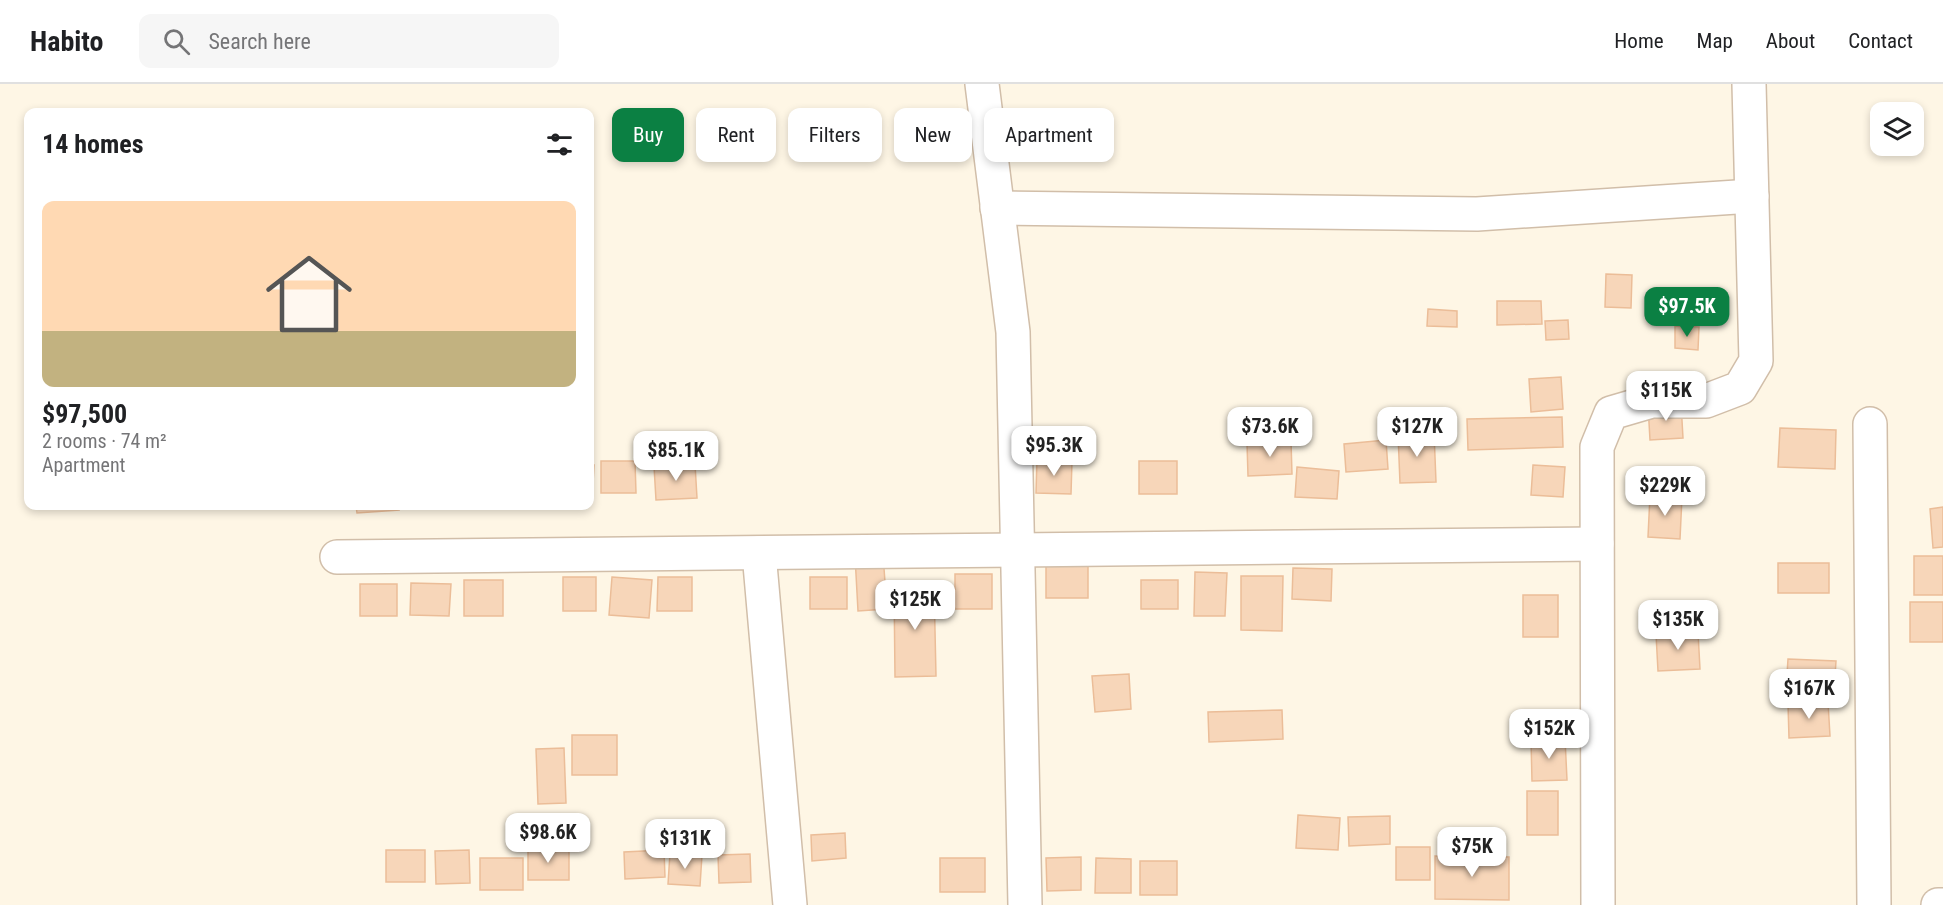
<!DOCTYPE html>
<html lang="en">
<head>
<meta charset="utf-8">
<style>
  :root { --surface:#fff; --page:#f6f6f6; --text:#202124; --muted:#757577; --line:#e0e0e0; --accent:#0b8043 }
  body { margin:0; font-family:"Roboto Condensed",sans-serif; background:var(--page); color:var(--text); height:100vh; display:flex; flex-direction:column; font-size:22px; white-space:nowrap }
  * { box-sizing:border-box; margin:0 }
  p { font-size:20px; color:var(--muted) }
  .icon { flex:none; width:33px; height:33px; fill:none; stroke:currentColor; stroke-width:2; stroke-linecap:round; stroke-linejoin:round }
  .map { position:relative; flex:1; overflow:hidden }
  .details { position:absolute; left:24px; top:24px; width:570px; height:402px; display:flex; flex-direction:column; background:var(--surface); border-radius:12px; box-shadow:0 3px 9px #0003 }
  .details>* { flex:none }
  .banner { position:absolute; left:612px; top:24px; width:570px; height:54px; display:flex; gap:12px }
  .fabs { position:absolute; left:1870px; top:18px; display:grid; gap:12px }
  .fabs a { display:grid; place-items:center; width:54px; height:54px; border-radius:12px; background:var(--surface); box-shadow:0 3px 9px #0003; font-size:30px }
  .price { position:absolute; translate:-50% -51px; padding:0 14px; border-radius:12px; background:#fff; color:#222; font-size:20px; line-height:39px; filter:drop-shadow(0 2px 3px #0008) }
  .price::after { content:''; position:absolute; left:50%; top:36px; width:18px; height:14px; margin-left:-9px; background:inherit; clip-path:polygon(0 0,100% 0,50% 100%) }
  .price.current { background:var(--accent); color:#fff }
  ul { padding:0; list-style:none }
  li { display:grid; align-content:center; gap:12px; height:318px; padding:0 18px }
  li span { display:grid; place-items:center; height:186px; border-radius:12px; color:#555 }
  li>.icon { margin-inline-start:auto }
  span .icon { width:108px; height:108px; fill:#fffc; stroke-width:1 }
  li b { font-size:26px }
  h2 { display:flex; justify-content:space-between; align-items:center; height:72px; padding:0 18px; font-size:26px }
  .pill { padding:0 21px; border-radius:12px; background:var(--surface); box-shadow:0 3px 9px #0003; font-size:21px; line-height:54px }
  .pill.current { background:var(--accent); color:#fff }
  header { display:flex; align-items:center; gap:36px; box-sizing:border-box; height:84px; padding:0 30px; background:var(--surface); border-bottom:2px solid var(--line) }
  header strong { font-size:28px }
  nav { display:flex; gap:33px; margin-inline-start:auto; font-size:21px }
  .search { width:420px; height:54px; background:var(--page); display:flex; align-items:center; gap:15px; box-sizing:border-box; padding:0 21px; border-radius:12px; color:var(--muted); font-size:22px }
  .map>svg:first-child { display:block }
  .building { fill:#f7d6b9; stroke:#ebbd98; stroke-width:1.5 }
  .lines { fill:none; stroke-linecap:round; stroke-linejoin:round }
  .minor-casing { stroke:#d1bea9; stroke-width:36 }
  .minor { stroke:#fff; stroke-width:33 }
</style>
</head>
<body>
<header>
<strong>Habito</strong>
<div class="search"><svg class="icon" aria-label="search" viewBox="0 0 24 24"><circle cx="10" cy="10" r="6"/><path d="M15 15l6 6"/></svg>Search here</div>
<nav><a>Home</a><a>Map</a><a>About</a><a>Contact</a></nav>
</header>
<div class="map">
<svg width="1943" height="821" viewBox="0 0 1943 821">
  <rect width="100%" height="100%" fill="#fef6e5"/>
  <g class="building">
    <polygon points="1606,190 1632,191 1631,224 1605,223"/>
    <polygon points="1497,217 1541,217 1542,240 1497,241"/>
    <polygon points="1428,225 1457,227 1457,243 1427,242"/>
    <polygon points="1568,236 1569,255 1546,256 1545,237"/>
    <polygon points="1675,242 1699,243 1698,266 1675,264"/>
    <polygon points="1561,293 1563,325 1531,328 1529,295"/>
    <polygon points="1681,319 1683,354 1650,356 1648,321"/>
    <polygon points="1562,333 1563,363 1468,366 1467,335"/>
    <polygon points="1780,344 1836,346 1835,385 1778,383"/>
    <polygon points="1434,348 1436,398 1400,399 1398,350"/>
    <polygon points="1386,356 1388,385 1346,388 1344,360"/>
    <polygon points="1291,357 1292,390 1248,392 1247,359"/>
    <polygon points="1037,375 1072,377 1071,410 1036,409"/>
    <polygon points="601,377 635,377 636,409 601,409"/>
    <rect x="1139" y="377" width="38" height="33"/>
    <polygon points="695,380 697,414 656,416 654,382"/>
    <polygon points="590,381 594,381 592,418 590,418"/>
    <polygon points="1533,381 1565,383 1563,413 1531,411"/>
    <polygon points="1297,383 1339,387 1337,415 1295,413"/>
    <polygon points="1650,411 1682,413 1680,455 1648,453"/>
    <polygon points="356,422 398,422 399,426 357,429"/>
    <polygon points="1943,423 1943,463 1933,464 1930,425"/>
    <polygon points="883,471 887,525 858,527 855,472"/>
    <rect x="1914" y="472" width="29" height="39"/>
    <rect x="1778" y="479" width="51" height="30"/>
    <rect x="1046" y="482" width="42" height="32"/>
    <polygon points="1293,484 1332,485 1331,517 1292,515"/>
    <polygon points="1195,488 1227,489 1225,532 1194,532"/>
    <rect x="955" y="490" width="37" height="35"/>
    <polygon points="1241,492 1283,492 1282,547 1241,546"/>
    <rect x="563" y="493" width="33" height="34"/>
    <polygon points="612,493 652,496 649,534 609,531"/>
    <polygon points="658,493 692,493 692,527 657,527"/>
    <rect x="810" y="493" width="37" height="32"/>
    <rect x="464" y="496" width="39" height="36"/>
    <rect x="1141" y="496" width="37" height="29"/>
    <polygon points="411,499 451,500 449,532 410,531"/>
    <rect x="360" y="500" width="37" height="32"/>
    <polygon points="894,501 934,501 936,592 895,593"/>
    <rect x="1523" y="511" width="35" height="42"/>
    <rect x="1910" y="518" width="33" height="40"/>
    <polygon points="1698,548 1700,585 1658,587 1656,550"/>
    <polygon points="1788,575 1836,577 1834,608 1786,606"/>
    <polygon points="1129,590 1131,625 1095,628 1092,592"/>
    <polygon points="1828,618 1830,652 1789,654 1788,620"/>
    <polygon points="1282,626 1283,655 1209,658 1208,628"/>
    <rect x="572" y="651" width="45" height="40"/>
    <polygon points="1565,654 1567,696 1532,697 1531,656"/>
    <polygon points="564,664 566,719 538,720 536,665"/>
    <rect x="1527" y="707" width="31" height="44"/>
    <polygon points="1298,731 1340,734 1338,766 1296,764"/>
    <polygon points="1390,732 1390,760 1349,762 1348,733"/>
    <polygon points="845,749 846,774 812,777 811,751"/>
    <rect x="1396" y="763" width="34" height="33"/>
    <rect x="528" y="765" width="41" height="31"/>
    <rect x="386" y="766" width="39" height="32"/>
    <polygon points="469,766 470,799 436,800 435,767"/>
    <polygon points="664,766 665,793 625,795 624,768"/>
    <polygon points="670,769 702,771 700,802 668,800"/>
    <polygon points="750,770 751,798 719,799 718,771"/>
    <polygon points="1435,772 1509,773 1509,816 1435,815"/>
    <polygon points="1081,773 1081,806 1047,807 1046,774"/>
    <rect x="480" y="774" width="43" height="32"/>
    <rect x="940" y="774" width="45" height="34"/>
    <polygon points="1096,774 1131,775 1131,809 1095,809"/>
    <rect x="1140" y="777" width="37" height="34"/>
  </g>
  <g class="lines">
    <defs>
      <g id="minor">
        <polyline points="982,0 1013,248 1025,821"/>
        <polyline points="997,124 1477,130 1752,112"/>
        <polyline points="1870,340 1874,821"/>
        <polyline points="759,469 790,821"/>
        <polyline points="337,473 1597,460"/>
        <polyline points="1598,821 1597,363 1611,329 1652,317 1706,317 1740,304 1756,277 1749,0"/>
        <polyline points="1938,821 1943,821"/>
      </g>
    </defs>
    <use href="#minor" class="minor-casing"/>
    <use href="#minor" class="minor"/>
  </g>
</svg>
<div class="fabs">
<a><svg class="icon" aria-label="layers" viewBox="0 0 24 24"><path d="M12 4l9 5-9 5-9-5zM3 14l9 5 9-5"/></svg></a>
</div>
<b class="price current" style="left:1687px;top:254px">$97.5K</b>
<b class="price" style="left:1666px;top:338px">$115K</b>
<b class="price" style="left:1270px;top:374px">$73.6K</b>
<b class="price" style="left:1417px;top:374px">$127K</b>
<b class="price" style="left:1054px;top:393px">$95.3K</b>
<b class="price" style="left:676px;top:398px">$85.1K</b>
<b class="price" style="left:1665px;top:433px">$229K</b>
<b class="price" style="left:915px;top:547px">$125K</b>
<b class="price" style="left:1678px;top:567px">$135K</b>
<b class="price" style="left:1809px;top:636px">$167K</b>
<b class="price" style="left:1549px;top:676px">$152K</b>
<b class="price" style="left:548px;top:780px">$98.6K</b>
<b class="price" style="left:685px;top:786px">$131K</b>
<b class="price" style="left:1472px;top:794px">$75K</b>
<div class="banner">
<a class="pill current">Buy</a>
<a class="pill">Rent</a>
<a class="pill">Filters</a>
<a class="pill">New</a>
<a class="pill">Apartment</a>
</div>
<section class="details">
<h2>14 homes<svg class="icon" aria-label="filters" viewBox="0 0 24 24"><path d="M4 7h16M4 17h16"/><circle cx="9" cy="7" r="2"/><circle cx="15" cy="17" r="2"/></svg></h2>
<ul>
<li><span style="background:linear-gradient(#ffd9b3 70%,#c2b280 0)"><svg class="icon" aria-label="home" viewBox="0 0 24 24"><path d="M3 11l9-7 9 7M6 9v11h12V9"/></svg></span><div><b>$97,500</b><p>2 rooms · 74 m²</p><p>Apartment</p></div></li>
</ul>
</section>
</div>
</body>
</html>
